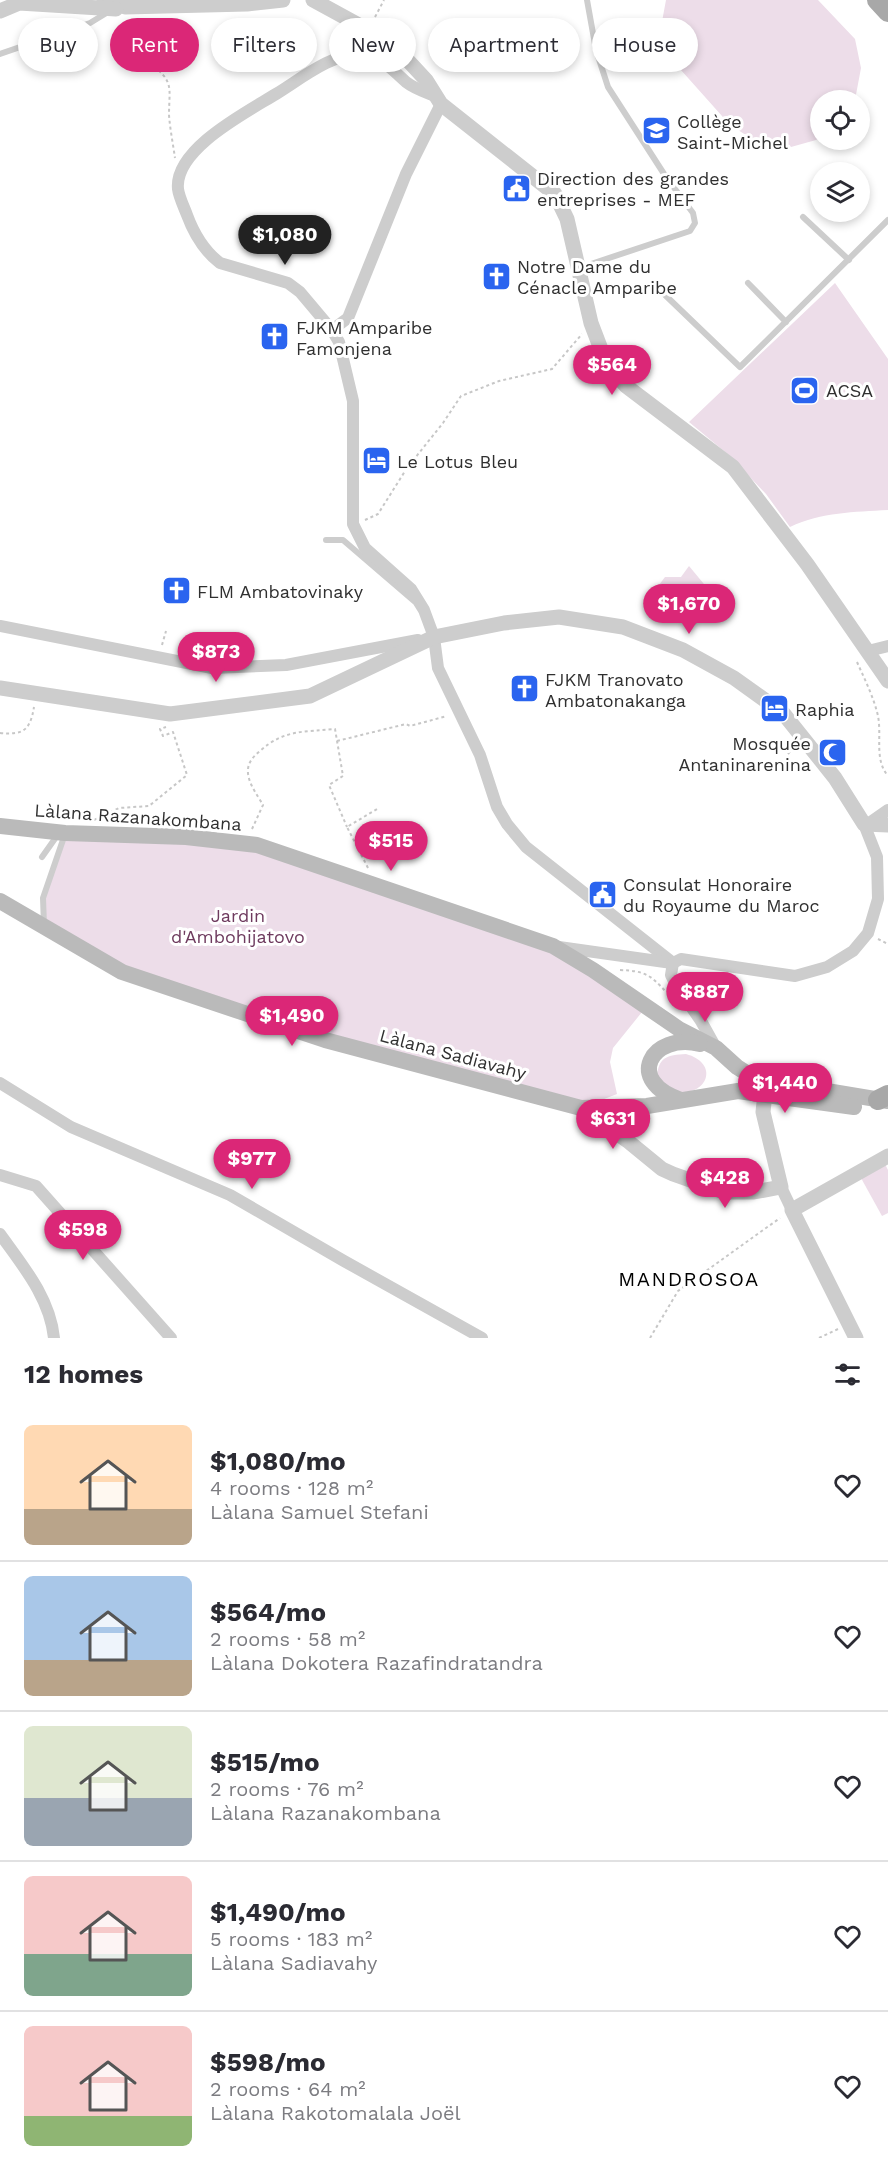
<!DOCTYPE html>
<html lang="en">
<head>
<meta charset="utf-8">
<style>
  :root { --surface:#fff; --page:#f2f2f3; --text:#2b2b33; --muted:#7c7c81; --line:#e1e1e2; --accent:#db2777 }
  body { margin:0; font-family:"Work Sans",sans-serif; background:var(--page); color:var(--text); height:100vh; display:flex; flex-direction:column; font-size:22px; white-space:nowrap }
  * { box-sizing:border-box; margin:0 }
  p { font-size:20px; color:var(--muted) }
  .icon { flex:none; width:33px; height:33px; fill:none; stroke:currentColor; stroke-width:2; stroke-linecap:round; stroke-linejoin:round }
  .map { position:relative; height:1338px; overflow:hidden }
  .sheet { display:flex; flex-direction:column; background:var(--surface); flex:1 }
  .sheet>* { flex:none }
  .top-card { position:absolute; left:18px; top:18px; width:852px; height:54px; display:flex; gap:12px }
  .controls { position:absolute; left:810px; top:90px; display:grid; gap:12px }
  .controls a { display:grid; place-items:center; width:60px; height:60px; border-radius:50%; background:var(--surface); box-shadow:0 3px 9px #0003; font-size:30px }
  .price { position:absolute; translate:-50% -51px; padding:0 14px; border-radius:21px; background:var(--accent); color:#fff; font-size:20px; line-height:39px; filter:drop-shadow(0 2px 3px #0008) }
  .price::after { content:''; position:absolute; left:50%; top:36px; width:18px; height:14px; margin-left:-9px; background:inherit; clip-path:polygon(0 0,100% 0,50% 100%) }
  .price.on { background:#222; color:#fff }
  ul { padding:0; list-style:none }
  li { display:flex; align-items:center; gap:18px; height:150px; padding:0 24px }
  li+li { border-top:2px solid var(--line) }
  li span { display:grid; place-items:center; flex:none; width:168px; height:120px; border-radius:9px; color:#555 }
  li>.icon { margin-inline-start:auto }
  span .icon { width:72px; height:72px; fill:#fffc; stroke-width:1 }
  li b { font-size:26px }
  h2 { display:flex; justify-content:space-between; align-items:center; height:72px; padding:0 24px; font-size:26px }
  .pill { padding:0 21px; border-radius:27px; background:var(--surface); box-shadow:0 3px 9px #0003; font-size:21px; line-height:54px }
  .pill.on { background:var(--accent); color:#fff }
  .map>svg:first-child { display:block }
  .green { fill:#eddde9 }
  .lines { fill:none; stroke-linecap:round; stroke-linejoin:round }
  .path { stroke:#c7c7c7; stroke-width:2; stroke-dasharray:3 3; stroke-linecap:butt }
  .service { stroke:#cdcdcd; stroke-width:6 }
  .minor { stroke:#cdcdcd; stroke-width:12 }
  .tertiary { stroke:#cdcdcd; stroke-width:15 }
  .secondary { stroke:#bababa; stroke-width:16 }
  .primary { stroke:#a8a8a8; stroke-width:20 }
  .labels { text-anchor:middle; dominant-baseline:central; stroke-width:6; stroke-linejoin:round; paint-order:stroke }
  .poi-label { font-size:18px; fill:#303030; stroke:#fff; text-anchor:start }
  .street-label { font-size:18px; fill:#303030; stroke:#fff }
  .park-label { font-size:18px; fill:#6e3a5e; stroke:#fff }
  .neighbourhood-label { font-size:20px; letter-spacing:1.5px; fill:#000; stroke:#fff }
</style>
</head>
<body>
<div class="map">
<svg width="888" height="1338" viewBox="0 0 888 1338">
  <rect width="100%" height="100%" fill="#fff"/>
  <g class="green">
    <polygon points="666,0 818,0 855,39 861,68 855,100 820,100 820,137 816,140 791,147 757,142 730,125 664,51 661,27"/>
    <path d="M835,283L888,359V510C854,512 822,512 790,527L766,494L730,456L689,422Z"/>
    <path d="M689,566L723,607L717,611L713,608L695,625C680,617 670,599 653,593L665,577H681Z"/>
    <polygon points="65,833 257,845 553,946 642,1012 613,1048 610,1062 617,1094 581,1108 131,975 44,927 46,884"/>
    <path d="M686,1054C719,1063 708,1094 681,1092C673,1091 664,1082 657,1078C658,1057 667,1055 686,1054Z"/>
    <polygon points="885,1164 888,1170 888,1213 882,1216 861,1178"/>
  </g>
  <g class="lines">
    <g class="path">
      <polyline points="375,17 384,0"/>
      <path d="M149,63C175,81 169,88 169,115C170,129 173,144 175,158"/>
      <polyline points="365,520 378,514 407,468 443,423 461,396 499,381 552,369 582,334"/>
      <polyline points="162,645 166,631"/>
      <path d="M857,662C865,680 874,698 878,716C882,737 874,759 888,776"/>
      <path d="M0,733C23,735 30,731 34,707"/>
      <polyline points="337,741 406,724 410,726 447,716"/>
      <polyline points="788,754 794,747"/>
      <polyline points="94,820 119,808 149,806 187,775 173,732 163,736 160,729 166,727"/>
      <path d="M252,829L263,805C258,796 247,782 248,770C248,762 254,756 260,751C284,729 306,732 335,729L343,776L329,785L347,827"/>
      <polyline points="368,868 347,827 377,809"/>
      <polyline points="878,939 888,944"/>
      <path d="M620,970C644,971 650,974 666,992"/>
      <polyline points="650,1338 678,1291 780,1218"/>
      <polyline points="819,1338 838,1329"/>
    </g>
    <g class="service">
      <polyline points="0,54 90,23 108,12"/>
      <polyline points="803,217 849,260"/>
      <polyline points="579,268 690,231 695,223 693,213 666,177 608,87 596,50 587,0"/>
      <polyline points="748,283 786,322"/>
      <polyline points="664,294 740,367 888,220"/>
      <polyline points="326,540 343,540 414,601"/>
      <polyline points="42,857 59,833"/>
      <polyline points="44,925 43,898 65,834"/>
    </g>
    <g class="minor">
      <path d="M435,96C425,92 415,89 406,82C392,70 382,56 361,54C334,52 299,80 276,94C247,112 174,149 178,189C179,197 184,207 187,215C194,234 203,250 220,263L288,283L300,292L332,330L339,342L353,401V524L365,548L411,589L424,610L434,637L438,668L480,755L497,807L507,824L526,847L673,963"/>
      <polyline points="332,330 348,318 406,174 441,104"/>
      <polyline points="0,626 212,668 286,665 418,640"/>
      <polyline points="868,651 888,646"/>
      <polyline points="868,824 888,810"/>
      <polyline points="559,947 672,963"/>
      <polyline points="673,963 681,959 795,976 827,967 853,951 868,933 878,899 877,857 864,824"/>
      <polyline points="673,963 671,975 676,985 701,1021 716,1048"/>
      <polyline points="0,1083 71,1127 230,1195 344,1261 482,1338"/>
      <polyline points="0,1175 36,1186 171,1338"/>
      <polyline points="781,1187 792,1210"/>
      <path d="M0,1234C23,1266 50,1298 54,1338"/>
    </g>
    <g class="tertiary">
      <polyline points="104,0 125,7 247,4 283,0"/>
      <polyline points="313,0 368,30 400,52 426,80 441,104 555,194 567,219 591,323 607,365 626,386 733,467 807,564 888,681"/>
      <polyline points="0,11 19,3 116,9"/>
      <polyline points="0,688 170,714 310,696 434,637 504,623 559,617 623,627 683,650 734,678 783,713 835,778 864,824 888,825"/>
      <polyline points="581,1108 629,1142 662,1169 673,1174 724,1192 754,1192 781,1187 763,1112 765,1093"/>
      <polyline points="856,1338 792,1210 888,1156"/>
    </g>
    <g class="secondary">
      <polyline points="0,826 65,833 186,837 257,845 553,946 593,970 679,1029 716,1048 737,1067 756,1079 888,1101"/>
      <polyline points="0,901 122,972 325,1040 581,1108 647,1106 738,1091 854,1107"/>
      <path d="M681,1100C624,1081 651,1032 700,1044"/>
    </g>
    <g class="primary">
      <polyline points="877,0 888,12"/>
      <polyline points="878,1100 888,1095"/>
    </g>
  </g>
  <defs>
    <symbol id="school-square" viewBox="-11 -11 22 22"><rect x="-9" y="-9" width="18" height="18" rx="4" fill="#2a64ef" stroke="#fff"/><path d="M0-5L7-2L0 1L-7-2ZM-4 1L0 2.5L4 1V4Q0 6-4 4Z" fill="#fff"/></symbol>
    <symbol id="civic-square" viewBox="-11 -11 22 22"><rect x="-9" y="-9" width="18" height="18" rx="4" fill="#2a64ef" stroke="#fff"/><path d="M-.6-6.5H3V-4.5H.6V-3L4-1V1h2V6H-6V1h2V-1L-.6-3ZM-1.2 2.5V6h2.4V2.5Z" fill="#fff"/></symbol>
    <symbol id="church-square" viewBox="-11 -11 22 22"><rect x="-9" y="-9" width="18" height="18" rx="4" fill="#2a64ef" stroke="#fff"/><path d="M-1.2-6h2.4v3.5h3.3v2.4h-3.3V6h-2.4V-.1h-3.3v-2.4h3.3Z" fill="#fff"/></symbol>
    <symbol id="stadium-square" viewBox="-11 -11 22 22"><rect x="-9" y="-9" width="18" height="18" rx="4" fill="#2a64ef" stroke="#fff"/><path d="M0-5a6.5 5 0 1 0 0 10a6.5 5 0 1 0 0-10ZM-3.5-1.8h7v3.6h-7Z" fill="#fff"/></symbol>
    <symbol id="hotel-square" viewBox="-11 -11 22 22"><rect x="-9" y="-9" width="18" height="18" rx="4" fill="#2a64ef" stroke="#fff"/><path d="M-6-4.5h1.5V1H6V5H4.5V3h-9V5H-6ZM-4 0a1.8 1.8 0 1 1 3.6 0ZM.5 0V-2.5h3Q6-2.5 6 0Z" fill="#fff"/></symbol>
    <symbol id="mosque-square" viewBox="-11 -11 22 22"><rect x="-9" y="-9" width="18" height="18" rx="4" fill="#2a64ef" stroke="#fff"/><path d="M3.5-4.9A6 6 0 1 0 3.5 4.9A5 5 0 1 1 3.5-4.9Z" fill="#fff"/></symbol>
  </defs>
  <g fill-rule="evenodd">
    <use href="#school-square" x="640" y="114" width="33" height="33"/>
    <use href="#civic-square" x="500" y="172" width="33" height="33"/>
    <use href="#church-square" x="480" y="260" width="33" height="33"/>
    <use href="#church-square" x="258" y="320" width="33" height="33"/>
    <use href="#stadium-square" x="788" y="374" width="33" height="33"/>
    <use href="#hotel-square" x="360" y="444" width="33" height="33"/>
    <use href="#church-square" x="160" y="574" width="33" height="33"/>
    <use href="#church-square" x="508" y="672" width="33" height="33"/>
    <use href="#hotel-square" x="758" y="692" width="33" height="33"/>
    <use href="#mosque-square" x="816" y="736" width="33" height="33"/>
    <use href="#civic-square" x="586" y="878" width="33" height="33"/>
  </g>
  <g class="labels">
    <g class="poi-label">
      <text x="677" y="121">Collège<tspan x="677" dy="21">Saint-Michel</tspan></text>
      <text x="537" y="178">Direction des grandes<tspan x="537" dy="21">entreprises - MEF</tspan></text>
      <text x="517" y="266">Notre Dame du<tspan x="517" dy="21">Cénacle Amparibe</tspan></text>
      <text x="296" y="327">FJKM Amparibe<tspan x="296" dy="21">Famonjena</tspan></text>
      <text x="826" y="390">ACSA</text>
      <text x="397" y="461">Le Lotus Bleu</text>
      <text x="197" y="591">FLM Ambatovinaky</text>
      <text x="545" y="679">FJKM Tranovato<tspan x="545" dy="21">Ambatonakanga</tspan></text>
      <text x="795" y="709">Raphia</text>
      <text x="811" y="743" text-anchor="end">Mosquée<tspan x="811" dy="21">Antaninarenina</tspan></text>
      <text x="623" y="884">Consulat Honoraire<tspan x="623" dy="21">du Royaume du Maroc</tspan></text>
    </g>
    <g class="street-label">
      <text transform="translate(138 817) rotate(4)">Làlana Razanakombana</text>
      <text transform="translate(453 1054) rotate(15)">Làlana Sadiavahy</text>
    </g>
    <g class="park-label">
      <text x="238" y="915">Jardin<tspan x="238" dy="21">d'Ambohijatovo</tspan></text>
    </g>
    <g class="neighbourhood-label">
      <text x="689" y="1279">MANDROSOA</text>
    </g>
  </g>
</svg>
<div class="controls">
<a><svg class="icon" aria-label="locate" viewBox="0 0 24 24"><circle cx="12" cy="12" r="6"/><path d="M12 2v4M12 18v4M2 12h4M18 12h4"/></svg></a>
<a><svg class="icon" aria-label="layers" viewBox="0 0 24 24"><path d="M12 4l9 5-9 5-9-5zM3 14l9 5 9-5"/></svg></a>
</div>
<b class="price on" style="left:285px;top:266px">$1,080</b>
<b class="price" style="left:612px;top:396px">$564</b>
<b class="price" style="left:689px;top:635px">$1,670</b>
<b class="price" style="left:216px;top:683px">$873</b>
<b class="price" style="left:391px;top:872px">$515</b>
<b class="price" style="left:705px;top:1023px">$887</b>
<b class="price" style="left:292px;top:1047px">$1,490</b>
<b class="price" style="left:785px;top:1114px">$1,440</b>
<b class="price" style="left:613px;top:1150px">$631</b>
<b class="price" style="left:252px;top:1190px">$977</b>
<b class="price" style="left:725px;top:1209px">$428</b>
<b class="price" style="left:83px;top:1261px">$598</b>
<div class="top-card">
<a class="pill">Buy</a>
<a class="pill on">Rent</a>
<a class="pill">Filters</a>
<a class="pill">New</a>
<a class="pill">Apartment</a>
<a class="pill">House</a>
</div>
</div>
<section class="sheet">
<h2>12 homes<svg class="icon" aria-label="filters" viewBox="0 0 24 24"><path d="M4 7h16M4 17h16"/><circle cx="9" cy="7" r="2"/><circle cx="15" cy="17" r="2"/></svg></h2>
<ul>
<li><span style="background:linear-gradient(#ffd9b3 70%,#b9a48a 0)"><svg class="icon" aria-label="home" viewBox="0 0 24 24"><path d="M3 11l9-7 9 7M6 9v11h12V9"/></svg></span><div><b>$1,080/mo</b><p>4 rooms · 128 m²</p><p>Làlana Samuel Stefani</p></div><svg class="icon" aria-label="heart" viewBox="0 0 24 24"><path d="M12 20l-8-8c-3-5 5-10 8-4 3-6 11-1 8 4z"/></svg></li>
<li><span style="background:linear-gradient(#a9c7e8 70%,#b9a48a 0)"><svg class="icon" aria-label="home" viewBox="0 0 24 24"><path d="M3 11l9-7 9 7M6 9v11h12V9"/></svg></span><div><b>$564/mo</b><p>2 rooms · 58 m²</p><p>Làlana Dokotera Razafindratandra</p></div><svg class="icon" aria-label="heart" viewBox="0 0 24 24"><path d="M12 20l-8-8c-3-5 5-10 8-4 3-6 11-1 8 4z"/></svg></li>
<li><span style="background:linear-gradient(#dfe7d0 60%,#9aa5b1 0)"><svg class="icon" aria-label="home" viewBox="0 0 24 24"><path d="M3 11l9-7 9 7M6 9v11h12V9"/></svg></span><div><b>$515/mo</b><p>2 rooms · 76 m²</p><p>Làlana Razanakombana</p></div><svg class="icon" aria-label="heart" viewBox="0 0 24 24"><path d="M12 20l-8-8c-3-5 5-10 8-4 3-6 11-1 8 4z"/></svg></li>
<li><span style="background:linear-gradient(#f6c9c9 65%,#7fa58c 0)"><svg class="icon" aria-label="home" viewBox="0 0 24 24"><path d="M3 11l9-7 9 7M6 9v11h12V9"/></svg></span><div><b>$1,490/mo</b><p>5 rooms · 183 m²</p><p>Làlana Sadiavahy</p></div><svg class="icon" aria-label="heart" viewBox="0 0 24 24"><path d="M12 20l-8-8c-3-5 5-10 8-4 3-6 11-1 8 4z"/></svg></li>
<li><span style="background:linear-gradient(#f6c9c9 75%,#8fb573 0)"><svg class="icon" aria-label="home" viewBox="0 0 24 24"><path d="M3 11l9-7 9 7M6 9v11h12V9"/></svg></span><div><b>$598/mo</b><p>2 rooms · 64 m²</p><p>Làlana Rakotomalala Joël</p></div><svg class="icon" aria-label="heart" viewBox="0 0 24 24"><path d="M12 20l-8-8c-3-5 5-10 8-4 3-6 11-1 8 4z"/></svg></li>
</ul>
</section>
</body>
</html>
